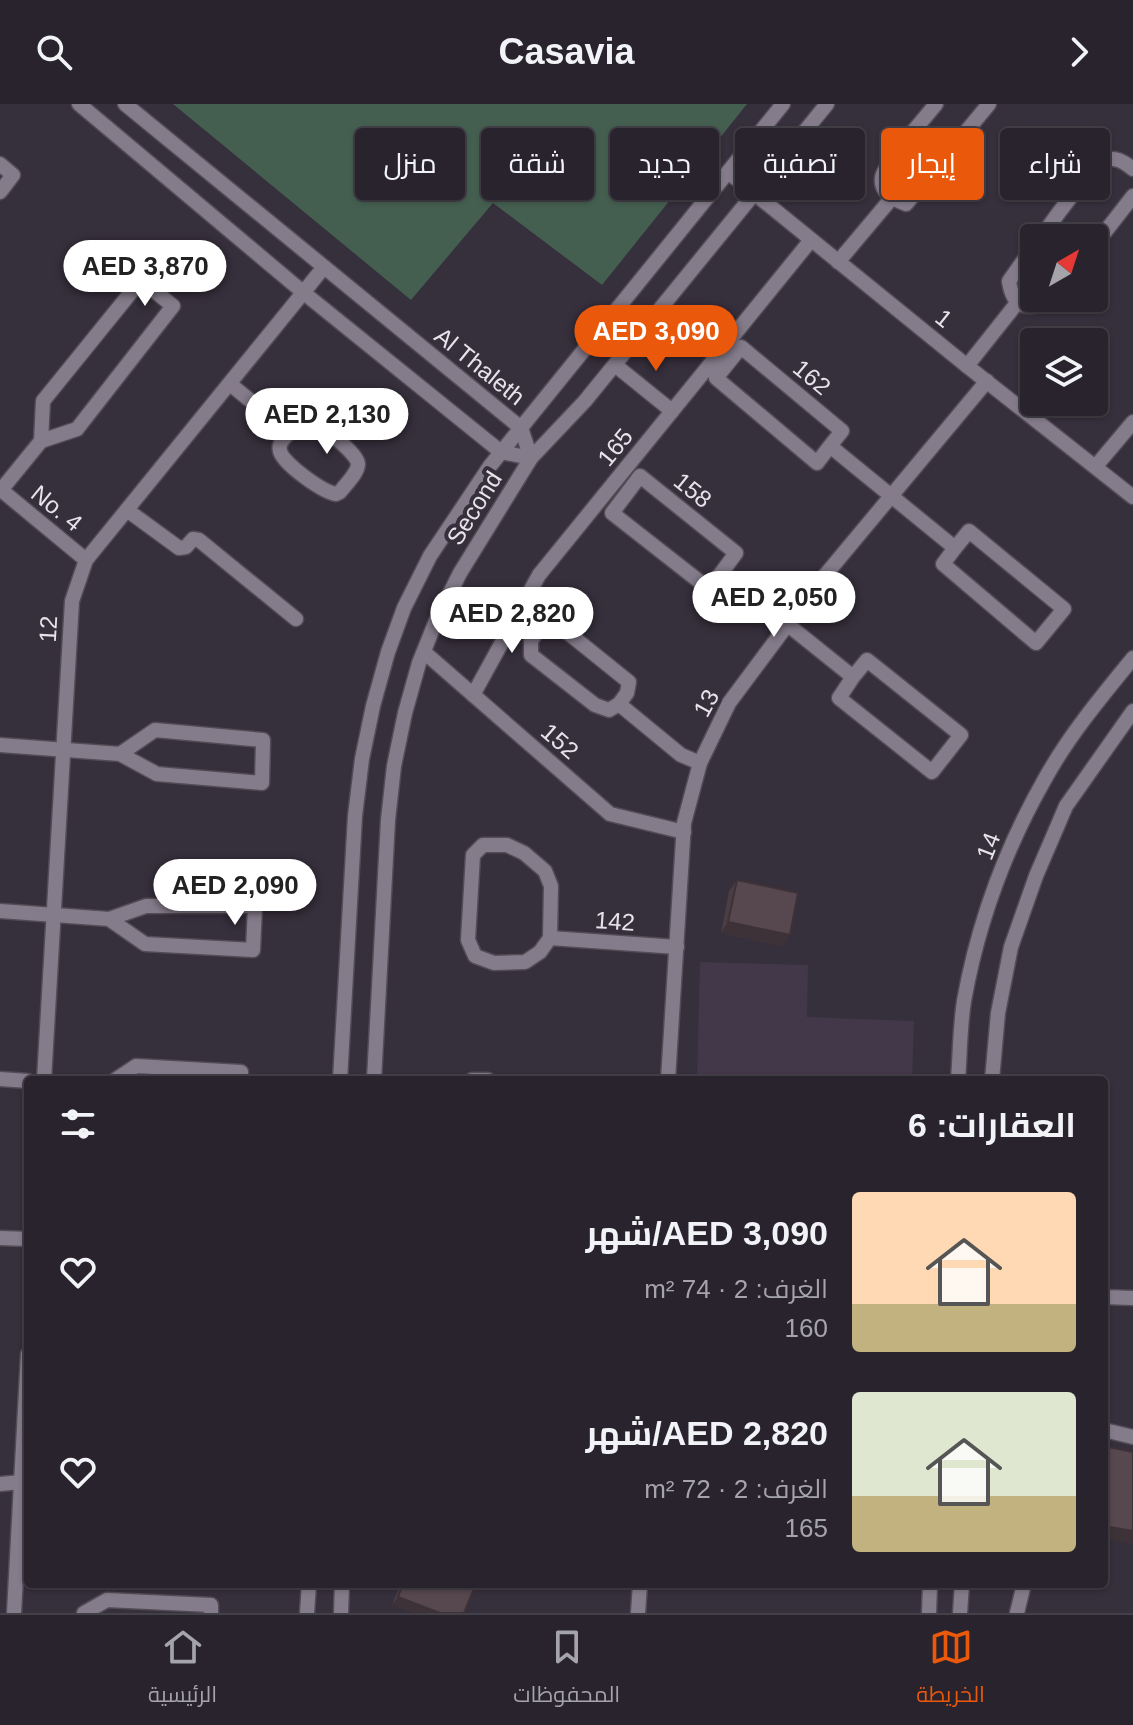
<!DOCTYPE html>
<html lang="ar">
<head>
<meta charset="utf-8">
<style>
  :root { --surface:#28232d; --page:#342f39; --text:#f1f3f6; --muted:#a5a4aa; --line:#444049; --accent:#ea580c }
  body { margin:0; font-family:Arial,Cairo,sans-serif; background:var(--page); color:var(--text); direction:rtl; height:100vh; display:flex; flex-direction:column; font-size:30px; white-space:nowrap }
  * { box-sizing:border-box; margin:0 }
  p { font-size:26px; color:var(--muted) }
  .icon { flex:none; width:44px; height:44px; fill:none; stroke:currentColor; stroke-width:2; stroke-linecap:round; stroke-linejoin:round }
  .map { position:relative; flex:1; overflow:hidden; direction:ltr }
  .sheet { position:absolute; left:24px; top:972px; width:1084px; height:512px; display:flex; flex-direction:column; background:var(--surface); border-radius:8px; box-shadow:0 2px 6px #0004,0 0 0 2px var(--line); direction:rtl }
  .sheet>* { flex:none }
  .guide { position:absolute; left:24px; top:24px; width:1086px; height:72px; direction:rtl; display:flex; gap:16px }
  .needle { width:52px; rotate:39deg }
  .buttons { position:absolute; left:1020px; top:120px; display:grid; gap:16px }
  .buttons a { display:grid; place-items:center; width:88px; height:88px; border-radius:8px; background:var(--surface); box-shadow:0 2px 6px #0004,0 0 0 2px var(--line); font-size:40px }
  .price { position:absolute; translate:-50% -68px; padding:0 18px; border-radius:28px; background:#fff; color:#222; font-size:26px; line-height:52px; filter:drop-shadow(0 2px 4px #0008) }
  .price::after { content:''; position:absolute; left:50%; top:48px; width:24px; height:18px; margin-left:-12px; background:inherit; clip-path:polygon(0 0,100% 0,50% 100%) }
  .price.active { background:var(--accent); color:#fff }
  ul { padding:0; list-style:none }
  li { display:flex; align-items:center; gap:24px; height:200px; padding:0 32px }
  li span { display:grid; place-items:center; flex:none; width:224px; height:160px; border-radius:8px; color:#555 }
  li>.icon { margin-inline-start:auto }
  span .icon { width:96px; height:96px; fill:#fffc; stroke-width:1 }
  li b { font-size:34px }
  h2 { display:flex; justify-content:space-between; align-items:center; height:96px; padding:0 32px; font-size:34px }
  .pill { padding:0 28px; border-radius:8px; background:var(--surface); box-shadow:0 2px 6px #0004,0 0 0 2px var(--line); font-size:28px; line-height:72px }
  .pill.active { background:var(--accent); color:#fff }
  header { display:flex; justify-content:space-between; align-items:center; height:104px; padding:0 32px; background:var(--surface); font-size:36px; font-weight:600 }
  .menu { display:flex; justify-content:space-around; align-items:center; height:112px; border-top:2px solid var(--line); background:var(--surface); font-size:22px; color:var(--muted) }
  .menu a { display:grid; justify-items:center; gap:4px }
  .menu .active { color:var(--accent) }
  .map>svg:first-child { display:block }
  .built { fill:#42384a }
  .green { fill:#445f50 }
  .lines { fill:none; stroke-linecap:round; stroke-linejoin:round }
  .minor-casing { stroke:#524c56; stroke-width:17 }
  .minor { stroke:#857c8b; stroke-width:14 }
  .wall { fill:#4b3d44 }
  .shaded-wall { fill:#3d3237 }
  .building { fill:#57474f; stroke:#3d3237; stroke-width:2 }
  .labels { text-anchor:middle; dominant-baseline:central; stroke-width:8; stroke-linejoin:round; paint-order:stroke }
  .street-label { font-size:24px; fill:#e7e3eb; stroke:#362f3c }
</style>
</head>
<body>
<header><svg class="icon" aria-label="forward" viewBox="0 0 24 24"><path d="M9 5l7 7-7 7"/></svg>Casavia<svg class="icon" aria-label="search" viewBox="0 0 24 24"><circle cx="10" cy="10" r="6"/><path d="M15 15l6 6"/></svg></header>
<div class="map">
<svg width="1133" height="1509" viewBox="0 0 1133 1509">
  <rect width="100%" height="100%" fill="#362f3c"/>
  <polygon class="built" points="700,858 808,861 807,913 914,917 912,976 697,976"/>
  <polygon class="green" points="173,0 747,0 602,181 493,99 411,196"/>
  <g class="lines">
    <defs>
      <g id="minor">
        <polyline points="79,0 304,189 501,348 531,354 521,324 125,0"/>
        <path d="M936,0C926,13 883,60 882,74C880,89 895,96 906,100L989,0"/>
        <polyline points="0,60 13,71 0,88"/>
        <polyline points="728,68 967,262 1133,393"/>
        <path d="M1040,134C1052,119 1094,56 1111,55C1119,54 1127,60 1133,65"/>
        <path d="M1034,142L1009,177C1013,205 1029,208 1051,194"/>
        <polyline points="1094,142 1133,92"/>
        <polyline points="838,158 891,95"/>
        <polyline points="615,261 672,307"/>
        <polyline points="967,262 1017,199"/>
        <polyline points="230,280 289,328"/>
        <path d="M309,316C319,320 358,349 358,360C358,369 345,381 340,388L336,390C323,388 283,360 280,347C278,340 283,335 288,330C293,322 300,318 309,316Z"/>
        <polyline points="830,342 842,327 741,243 716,274 817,359 830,342 955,444 943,460 1036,539 1064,505 969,427 955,444"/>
        <polyline points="1096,362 1133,318"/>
        <polyline points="0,385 86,456"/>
        <polyline points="1,386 41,337 77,325 173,202 141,176 43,297 41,337"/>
        <polyline points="127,406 179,444 186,443 193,435 199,436 296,515"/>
        <polyline points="722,468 736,449 640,372 612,409 709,485 722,468 853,573 839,594 932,668 961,631 867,556 853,573"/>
        <polyline points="424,548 610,710 684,728"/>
        <polyline points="473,591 539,471 811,136"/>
        <polyline points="619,600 627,589 629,578 547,512 531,537 531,551 595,601 609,606 619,600 681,651 700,659"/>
        <polyline points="0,641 120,650 157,670 262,679 263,636 155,626 120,650"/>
        <polygon points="483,741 507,741 524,749 545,767 551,782 550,834 540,848 525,858 494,859 475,852 468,836 473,751"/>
        <polyline points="0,807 109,815 146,802 255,802 253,846 145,840 109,815"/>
        <polyline points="550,834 677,843"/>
        <polyline points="0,975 28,977"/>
        <polyline points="44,976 72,497 86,456 324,163"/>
        <polyline points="115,976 136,962 241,968 240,976"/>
        <polyline points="340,976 355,712 362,655 373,602 388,548 404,504 430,452 490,362 783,0"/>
        <polyline points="374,976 388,716 394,662 405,609 419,559 436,517 460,469 531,354 585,297 827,0"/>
        <polyline points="472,976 488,976"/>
        <polyline points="668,976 684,719 700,659 729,599 817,481 987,277"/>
        <path d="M958,976C960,950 960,922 964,897C978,819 1007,741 1046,673C1070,630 1102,592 1133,554"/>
        <polyline points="992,976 998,909 1011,843 1036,772 1066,702 1133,607"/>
        <polyline points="0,1134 28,1135"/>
        <polyline points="1104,1193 1133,1194"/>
        <polyline points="1104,1326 1133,1333"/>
        <polyline points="0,1380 21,1378"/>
        <polyline points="14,1509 28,1250"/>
        <polyline points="84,1509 107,1496 211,1501 211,1509"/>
        <polyline points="307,1509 309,1480"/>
        <polyline points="341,1509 342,1480"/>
        <polyline points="638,1509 640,1480"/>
        <polyline points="929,1509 930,1480"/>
        <polyline points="960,1509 962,1480"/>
        <polyline points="1017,1509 1024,1480"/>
      </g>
    </defs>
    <use href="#minor" class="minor-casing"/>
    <use href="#minor" class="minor"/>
  </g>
  <g class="wall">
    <polygon points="737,776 790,831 782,842 721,829 729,787"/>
    <polygon points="400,1480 470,1480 392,1501"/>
  </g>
  <g class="shaded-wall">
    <polygon points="728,818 790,831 782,842 721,829"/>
    <polygon points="1104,1422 1133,1427 1133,1440 1104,1435"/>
    <polygon points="398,1493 440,1509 412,1509 392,1501"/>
  </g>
  <g class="building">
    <polygon points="737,776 798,789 790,831 728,818"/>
    <polygon points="1104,1342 1133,1348 1133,1427 1104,1422"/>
    <polygon points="403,1480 470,1480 475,1482 464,1509 440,1509 398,1493"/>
  </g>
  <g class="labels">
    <g class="street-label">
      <text transform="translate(944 214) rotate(39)">1</text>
      <text transform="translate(480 262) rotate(39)">Al Thaleth</text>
      <text transform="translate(812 273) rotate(40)">162</text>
      <text transform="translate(615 343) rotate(-51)">165</text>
      <text transform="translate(693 386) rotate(39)">158</text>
      <text transform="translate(57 404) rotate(39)">No. 4</text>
      <text transform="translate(474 404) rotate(-58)">Second</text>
      <text transform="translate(48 525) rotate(-87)">12</text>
      <text transform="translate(706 599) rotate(-61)">13</text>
      <text transform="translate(560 637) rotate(41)">152</text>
      <text transform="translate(988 742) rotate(-69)">14</text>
      <text transform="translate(615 817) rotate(4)">142</text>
    </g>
  </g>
</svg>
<div class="buttons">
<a><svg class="needle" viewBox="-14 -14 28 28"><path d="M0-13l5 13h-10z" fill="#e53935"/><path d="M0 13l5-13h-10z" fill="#a5a4aa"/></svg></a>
<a><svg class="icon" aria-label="layers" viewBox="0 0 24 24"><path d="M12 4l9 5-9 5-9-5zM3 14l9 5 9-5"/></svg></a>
</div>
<b class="price" style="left:145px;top:204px">AED 3,870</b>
<b class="price active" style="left:656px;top:269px">AED 3,090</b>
<b class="price" style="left:327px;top:352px">AED 2,130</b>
<b class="price" style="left:774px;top:535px">AED 2,050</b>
<b class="price" style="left:512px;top:551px">AED 2,820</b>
<b class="price" style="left:235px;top:823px">AED 2,090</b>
<div class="guide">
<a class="pill">شراء</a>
<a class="pill active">إيجار</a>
<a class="pill">تصفية</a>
<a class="pill">جديد</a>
<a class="pill">شقة</a>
<a class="pill">منزل</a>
</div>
<section class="sheet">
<h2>العقارات: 6<svg class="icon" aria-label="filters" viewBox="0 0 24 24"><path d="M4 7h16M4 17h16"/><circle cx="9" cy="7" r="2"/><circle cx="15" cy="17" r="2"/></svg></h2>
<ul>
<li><span style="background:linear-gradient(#ffd9b3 70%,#c2b280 0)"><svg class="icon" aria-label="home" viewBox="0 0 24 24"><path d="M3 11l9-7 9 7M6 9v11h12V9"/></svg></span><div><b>AED 3,090/شهر</b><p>الغرف: 2 · 74 m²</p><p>160</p></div><svg class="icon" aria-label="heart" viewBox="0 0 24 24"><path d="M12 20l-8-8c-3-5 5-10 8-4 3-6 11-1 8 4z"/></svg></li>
<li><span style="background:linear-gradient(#dfe7d0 65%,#c2b280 0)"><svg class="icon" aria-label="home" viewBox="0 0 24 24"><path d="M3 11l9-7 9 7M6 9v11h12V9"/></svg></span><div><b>AED 2,820/شهر</b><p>الغرف: 2 · 72 m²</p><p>165</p></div><svg class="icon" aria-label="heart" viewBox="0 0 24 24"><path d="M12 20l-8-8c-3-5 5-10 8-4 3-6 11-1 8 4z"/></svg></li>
</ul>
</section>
</div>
<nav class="menu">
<a class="active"><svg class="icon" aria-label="map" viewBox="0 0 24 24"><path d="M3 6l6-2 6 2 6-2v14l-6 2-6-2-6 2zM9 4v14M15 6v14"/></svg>الخريطة</a>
<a><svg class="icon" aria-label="saved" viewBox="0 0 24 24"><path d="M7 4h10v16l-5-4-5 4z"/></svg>المحفوظات</a>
<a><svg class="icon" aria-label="home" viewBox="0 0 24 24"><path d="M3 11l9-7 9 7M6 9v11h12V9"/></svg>الرئيسية</a>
</nav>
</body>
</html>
